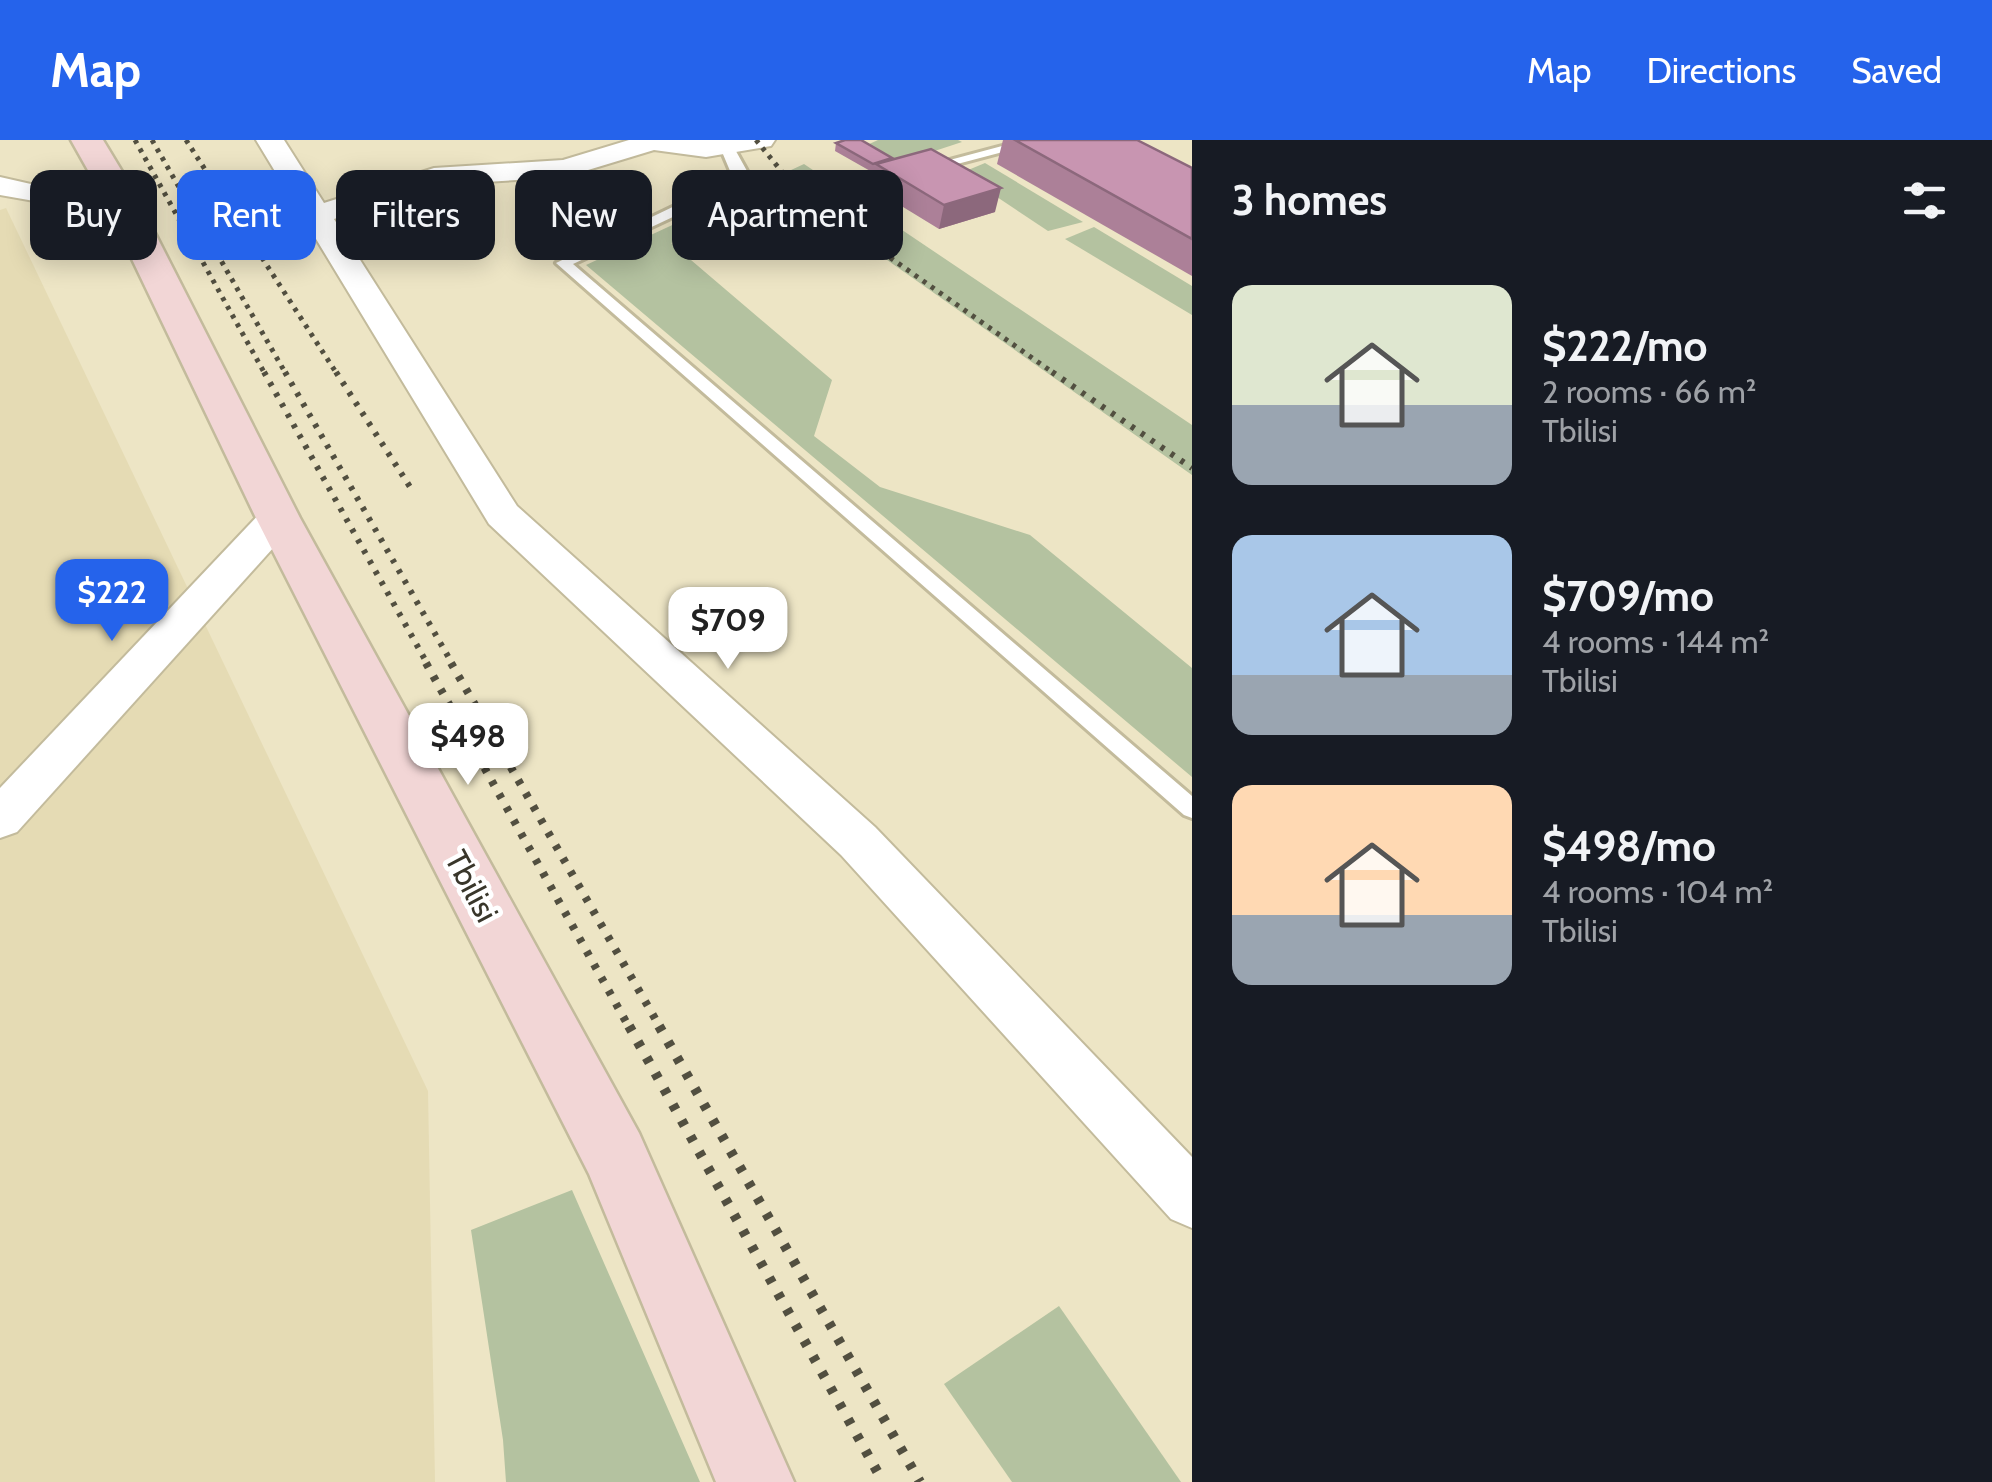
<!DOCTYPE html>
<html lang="en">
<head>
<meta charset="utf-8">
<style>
  :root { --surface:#171b24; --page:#20242c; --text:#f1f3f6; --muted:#9ea1a6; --accent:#2563eb }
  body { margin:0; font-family:Cabin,sans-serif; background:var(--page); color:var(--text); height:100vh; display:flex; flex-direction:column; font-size:38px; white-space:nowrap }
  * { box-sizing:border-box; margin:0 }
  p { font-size:32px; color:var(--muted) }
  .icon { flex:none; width:55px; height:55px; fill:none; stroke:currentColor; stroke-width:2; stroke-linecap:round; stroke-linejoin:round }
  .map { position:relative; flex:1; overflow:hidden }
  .side { display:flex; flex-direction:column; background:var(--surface); width:800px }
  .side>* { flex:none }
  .top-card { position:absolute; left:30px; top:30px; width:950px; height:90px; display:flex; gap:20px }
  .price { position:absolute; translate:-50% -85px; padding:0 22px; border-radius:20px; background:#fff; color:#222; font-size:32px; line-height:65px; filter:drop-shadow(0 2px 5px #0008) }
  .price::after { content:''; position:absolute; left:50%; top:60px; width:30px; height:22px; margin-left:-15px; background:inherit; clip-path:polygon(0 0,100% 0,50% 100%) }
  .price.on { background:var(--accent); color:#fff }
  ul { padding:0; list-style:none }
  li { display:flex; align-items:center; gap:30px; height:250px; padding:0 40px }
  li span { display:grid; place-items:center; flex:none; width:280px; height:200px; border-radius:20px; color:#555 }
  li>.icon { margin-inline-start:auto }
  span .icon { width:120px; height:120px; fill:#fffc; stroke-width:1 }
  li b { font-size:42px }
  h2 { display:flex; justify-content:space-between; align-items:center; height:120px; padding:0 40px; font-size:42px }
  .chip { padding:0 35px; border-radius:20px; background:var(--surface); box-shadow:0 5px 25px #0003; font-size:35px; line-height:90px }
  .chip.on { background:var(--accent); color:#fff }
  header { display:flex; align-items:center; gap:60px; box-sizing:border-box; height:140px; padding:0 50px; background:var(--accent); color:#fff }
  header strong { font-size:48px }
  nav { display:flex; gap:55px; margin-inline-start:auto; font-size:35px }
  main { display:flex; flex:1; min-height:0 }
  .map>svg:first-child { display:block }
  .built { fill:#e5dbb4 }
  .green { fill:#b4c2a0 }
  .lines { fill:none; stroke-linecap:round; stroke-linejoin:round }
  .lane-casing { stroke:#c3bb9c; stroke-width:6 }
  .street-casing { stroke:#c3bb9c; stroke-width:4 }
  .secondary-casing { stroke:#c3bb9c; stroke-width:5 }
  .lane { fill:#fff; fill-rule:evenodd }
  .street { fill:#fff; fill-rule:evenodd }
  .secondary { fill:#f2d6d6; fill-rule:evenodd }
  .rail-far3 { stroke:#524f40; stroke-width:5; stroke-dasharray:4 6; stroke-linecap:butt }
  .rail-far2 { stroke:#524f40; stroke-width:6; stroke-dasharray:4 8; stroke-linecap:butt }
  .rail-far1 { stroke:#524f40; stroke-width:8; stroke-dasharray:5 10; stroke-linecap:butt }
  .rail { stroke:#524f40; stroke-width:10; stroke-dasharray:6 12; stroke-linecap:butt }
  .wall { fill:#ac8098 }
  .shaded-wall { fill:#8c687c }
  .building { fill:#c895b1; stroke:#8c687c; stroke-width:2.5 }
  .labels { text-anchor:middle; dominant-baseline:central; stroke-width:9; stroke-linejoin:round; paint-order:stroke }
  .street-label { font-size:32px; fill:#39362a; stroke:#fff }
</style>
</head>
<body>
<header>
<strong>Map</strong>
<nav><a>Map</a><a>Directions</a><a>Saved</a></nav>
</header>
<main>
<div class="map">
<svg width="1192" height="1342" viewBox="0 0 1192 1342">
  <rect width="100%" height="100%" fill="#ede5c5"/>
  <polygon class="built" points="6,68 428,951 435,1342 0,1342 0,70"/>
  <g class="green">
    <polygon points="878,0 958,0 962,2 898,23 867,5"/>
    <polygon points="985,23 1083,82 1048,91 961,33"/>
    <polygon points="804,24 1192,285 1192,335 802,60 671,103 832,240 814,296 880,347 1030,395 1192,528 1192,637 586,125"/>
    <polygon points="1094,87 1192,146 1192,175 1065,99"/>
    <polygon points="572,1050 700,1342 506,1342 503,1300 471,1090"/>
    <polygon points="1059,1166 1181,1342 1012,1342 944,1244"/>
  </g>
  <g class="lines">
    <defs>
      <g id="lane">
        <polygon points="1025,0 1048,0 923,33 916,29"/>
        <polygon points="727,3 732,4 747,31 745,43 573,124 1192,656 1192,678 1184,675 556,123 733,38 720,7"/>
      </g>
      <g id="street">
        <polygon points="256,0 284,0 324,63 434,28 563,20 629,0 775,0 771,6 706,17 654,10 565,37 437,45 334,79 517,366 875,687 1192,1017 1192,1088 1171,1079 841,715 489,384"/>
        <polygon points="0,37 44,47 115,39 125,42 130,48 125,54 115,57 57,65 0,55"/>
        <polygon points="278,365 292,369 297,378 292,387 17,692 0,698 0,648 264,369"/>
      </g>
      <polygon id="secondary" points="71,0 103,0 132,48 300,378 639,993 794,1342 716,1342 589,1034 256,378 98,48"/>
    </defs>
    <use href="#lane" class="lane-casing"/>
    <use href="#street" class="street-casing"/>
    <use href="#secondary" class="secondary-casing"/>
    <use href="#lane" class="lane"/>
    <use href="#street" class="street"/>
    <use href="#secondary" class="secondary"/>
    <g class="rail-far3">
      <polyline points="135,0 265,234"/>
      <polyline points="152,0 286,234"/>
      <polyline points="186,0 337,234"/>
      <polyline points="756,0 800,54 1055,234"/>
    </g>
    <g class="rail-far2">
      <polyline points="264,232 428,525"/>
      <polyline points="285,232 453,525"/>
      <polyline points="336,232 412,350"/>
      <polyline points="1052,232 1192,328"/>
    </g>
    <g class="rail-far1">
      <polyline points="426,523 630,889"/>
      <polyline points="451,523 661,889"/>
    </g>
    <g class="rail">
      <polyline points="629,886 883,1342"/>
      <polyline points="659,886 920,1342"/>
    </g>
  </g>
  <g class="wall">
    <polygon points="1003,0 1137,0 1192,28 1192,136 997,24"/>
    <polygon points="836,3 892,18 892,20 995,72 939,89 872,48 875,31 872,32 835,11"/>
  </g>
  <polygon class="shaded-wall" points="1001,48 995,72 939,89 944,65"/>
  <g class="building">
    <polygon points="845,0 861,0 892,18 873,24 836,3"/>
    <polygon points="1015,0 1137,0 1192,28 1192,99"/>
    <polygon points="931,9 1001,48 944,65 876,24"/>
  </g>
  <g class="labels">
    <g class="street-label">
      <text transform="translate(472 746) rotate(62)">Tbilisi</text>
    </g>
  </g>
</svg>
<b class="price on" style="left:112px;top:504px">$222</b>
<b class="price" style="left:728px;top:532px">$709</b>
<b class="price" style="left:468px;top:648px">$498</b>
<div class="top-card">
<a class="chip">Buy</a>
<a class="chip on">Rent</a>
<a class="chip">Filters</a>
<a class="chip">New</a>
<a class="chip">Apartment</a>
</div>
</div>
<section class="side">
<h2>3 homes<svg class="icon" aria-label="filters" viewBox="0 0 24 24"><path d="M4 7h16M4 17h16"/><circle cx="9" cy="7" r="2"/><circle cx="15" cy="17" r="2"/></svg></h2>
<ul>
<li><span style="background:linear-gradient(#dfe7d0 60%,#9aa5b1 0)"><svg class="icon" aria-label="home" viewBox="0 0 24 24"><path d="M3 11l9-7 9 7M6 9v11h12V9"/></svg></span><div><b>$222/mo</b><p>2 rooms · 66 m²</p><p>Tbilisi</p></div></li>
<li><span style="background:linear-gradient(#a9c7e8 70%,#9aa5b1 0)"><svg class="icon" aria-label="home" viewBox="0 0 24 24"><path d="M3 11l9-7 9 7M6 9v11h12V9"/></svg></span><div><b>$709/mo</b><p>4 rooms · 144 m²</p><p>Tbilisi</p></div></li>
<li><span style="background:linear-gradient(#ffd9b3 65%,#9aa5b1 0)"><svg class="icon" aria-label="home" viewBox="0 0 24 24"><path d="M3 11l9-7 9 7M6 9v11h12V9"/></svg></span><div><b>$498/mo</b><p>4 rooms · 104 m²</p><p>Tbilisi</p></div></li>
</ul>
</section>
</main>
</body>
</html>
